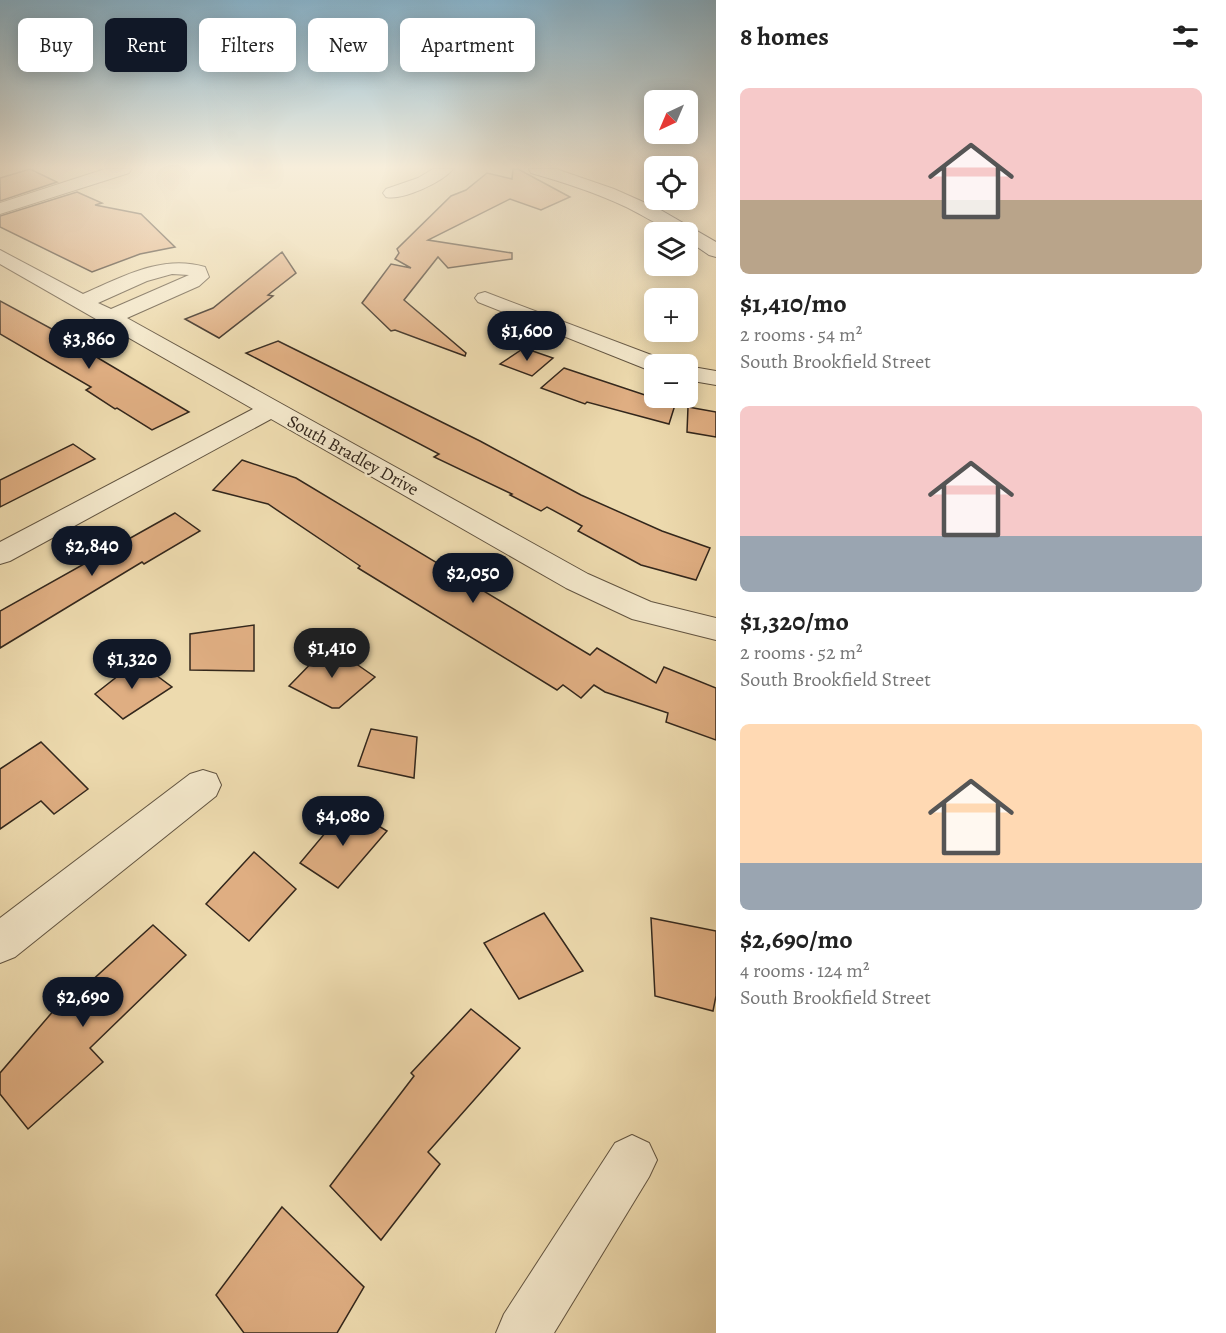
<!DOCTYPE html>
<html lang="en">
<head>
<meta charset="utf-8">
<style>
  :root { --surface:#fff; --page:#f2f2f2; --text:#222; --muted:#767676; --accent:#111827 }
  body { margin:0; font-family:Alegreya,serif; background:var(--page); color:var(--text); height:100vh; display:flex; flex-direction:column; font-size:22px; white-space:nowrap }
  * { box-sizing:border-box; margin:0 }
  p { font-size:20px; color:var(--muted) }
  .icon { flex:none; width:33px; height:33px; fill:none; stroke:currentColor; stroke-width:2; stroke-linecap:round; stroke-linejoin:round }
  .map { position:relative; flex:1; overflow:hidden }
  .side { display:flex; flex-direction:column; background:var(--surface); width:510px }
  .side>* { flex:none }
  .guide { position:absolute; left:18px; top:18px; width:570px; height:54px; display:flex; gap:12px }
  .needle { width:39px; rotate:224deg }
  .fabs { position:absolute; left:644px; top:90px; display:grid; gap:12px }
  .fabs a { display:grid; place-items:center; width:54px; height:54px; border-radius:9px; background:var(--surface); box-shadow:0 3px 15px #0003; font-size:30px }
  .price { position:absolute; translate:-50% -51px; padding:0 14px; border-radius:21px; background:var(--accent); color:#fff; font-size:20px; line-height:39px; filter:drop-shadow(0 2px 3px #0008) }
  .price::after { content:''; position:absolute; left:50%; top:36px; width:18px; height:14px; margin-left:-9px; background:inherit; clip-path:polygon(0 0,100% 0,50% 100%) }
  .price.selected { background:#222; color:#fff }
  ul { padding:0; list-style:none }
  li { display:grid; align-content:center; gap:12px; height:318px; padding:0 24px }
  li span { display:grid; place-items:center; height:186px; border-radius:9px; color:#555 }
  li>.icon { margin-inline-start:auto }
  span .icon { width:108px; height:108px; fill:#fffc; stroke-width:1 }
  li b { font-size:26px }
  h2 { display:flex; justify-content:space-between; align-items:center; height:72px; padding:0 24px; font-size:26px }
  .pill { padding:0 21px; border-radius:9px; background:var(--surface); box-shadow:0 3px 15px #0003; font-size:21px; line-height:54px }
  .pill.selected { background:var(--accent); color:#fff }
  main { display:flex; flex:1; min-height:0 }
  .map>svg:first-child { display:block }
  .building { fill:#dfae82; stroke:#33271c; stroke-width:1.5 }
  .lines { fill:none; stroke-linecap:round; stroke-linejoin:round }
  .street-casing { stroke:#625440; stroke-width:2 }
  .secondary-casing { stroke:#33271c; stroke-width:2 }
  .street { fill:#f3e7ca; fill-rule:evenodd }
  .secondary { fill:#f3e7ca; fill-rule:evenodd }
  .labels { text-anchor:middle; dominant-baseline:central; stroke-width:5; stroke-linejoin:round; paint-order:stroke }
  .far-street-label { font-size:18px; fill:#33271c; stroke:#f3e7ca }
</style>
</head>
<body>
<main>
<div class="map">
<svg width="716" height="1333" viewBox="0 0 716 1333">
  <rect width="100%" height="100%" fill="#eddaae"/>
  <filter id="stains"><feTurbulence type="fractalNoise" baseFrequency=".00333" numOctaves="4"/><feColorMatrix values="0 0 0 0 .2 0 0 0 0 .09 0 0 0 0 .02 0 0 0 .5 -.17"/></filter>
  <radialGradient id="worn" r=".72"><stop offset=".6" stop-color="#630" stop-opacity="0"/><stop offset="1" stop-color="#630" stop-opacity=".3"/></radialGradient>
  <g class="building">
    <polygon points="30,169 57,182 0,201 0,178"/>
    <polygon points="513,169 518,169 570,197 541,210 510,199 428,240 512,253 512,259 448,268 438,257 404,300 466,353 465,356 395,330 391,331 362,303 391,264 411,268 395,259 399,253 397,249 451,196 466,190 487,173 512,179"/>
    <polygon points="77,192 102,203 95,205 141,214 175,247 140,254 92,272 0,227 0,216"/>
    <polygon points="282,252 296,273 268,295 273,296 219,338 185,319 213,308"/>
    <polygon points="0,301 63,335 61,336 189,412 152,430 117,408 115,409 86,390 91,387 0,334"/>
    <polygon points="278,341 480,441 581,495 662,531 710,548 696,580 641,565 578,531 582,526 547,507 541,511 510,495 512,494 434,457 439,454 246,353"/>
    <polygon points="524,348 553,358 532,376 500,364"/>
    <polygon points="564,368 675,405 669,424 587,402 585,404 541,388"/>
    <polygon points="688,407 716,412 716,437 687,432"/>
    <polygon points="73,444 95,459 0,507 0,480"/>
    <polygon points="242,460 296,478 590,655 597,648 656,683 664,667 716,688 716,740 666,722 668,713 605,692 594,685 581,698 563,685 557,690 358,568 360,566 268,504 213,490"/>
    <polygon points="175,513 200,531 144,564 142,562 0,648 0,611"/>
    <polygon points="254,625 254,671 190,670 190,634"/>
    <polygon points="329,645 375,677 339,708 332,708 289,686"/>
    <polygon points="137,661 172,687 123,719 95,694"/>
    <polygon points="371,729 417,737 414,778 358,766"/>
    <polygon points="41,742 88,789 54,814 41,801 0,829 0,769"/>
    <polygon points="347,807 387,831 338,888 300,863"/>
    <polygon points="254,852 296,889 249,941 206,904"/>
    <polygon points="544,913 583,971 519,999 484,943"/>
    <polygon points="651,918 716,931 716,996 713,1011 655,996"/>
    <polygon points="153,925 186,955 90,1048 103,1062 28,1129 0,1094 0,1073 55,1009 57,1012"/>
    <polygon points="471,1009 520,1048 428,1152 440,1164 381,1240 330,1186 414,1076 411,1073"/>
    <polygon points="282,1207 364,1287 337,1333 244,1333 216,1295"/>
  </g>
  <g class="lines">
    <defs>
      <g id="street">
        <polygon points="105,169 131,169 129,173 0,214 0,203"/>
        <path d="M433,169H453C443,182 402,201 386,197L383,193L386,189L418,178Z"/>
        <path d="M0,250L83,294C122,277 162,254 205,267L209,277L199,286L127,318L588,574L651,602L716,618V640L632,619L566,588L271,419L10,561L0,564V542L253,409L0,264ZM172,274L189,275L111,309L98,303L147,281Z"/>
        <polygon points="485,292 662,359 666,364 654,364 654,371 646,369 478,302 475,298 478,294"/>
        <polygon points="687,366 716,371 716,385 687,380"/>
        <polygon points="203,770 216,774 221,785 216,796 15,957 0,963 0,918 190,774"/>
        <polygon points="632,1135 649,1143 657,1160 649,1177 554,1333 496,1333 504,1314 615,1143"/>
      </g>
      <path id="secondary" d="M529,169H556L614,189L659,209L716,242V257L709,255L687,240V232C665,232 644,215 624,206C594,192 563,182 531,173Z"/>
    </defs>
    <use href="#street" class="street-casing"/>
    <use href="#secondary" class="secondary-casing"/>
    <use href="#street" class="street"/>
    <use href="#secondary" class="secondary"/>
  </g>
  <linearGradient id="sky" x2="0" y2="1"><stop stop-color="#88b6d0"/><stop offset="0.47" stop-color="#f7eedb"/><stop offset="1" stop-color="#f7eedb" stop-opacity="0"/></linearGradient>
  <rect width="716" height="356" fill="url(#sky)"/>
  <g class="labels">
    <g class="far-street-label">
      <text transform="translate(353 455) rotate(29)">South Bradley Drive</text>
    </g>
  </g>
  <rect width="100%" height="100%" filter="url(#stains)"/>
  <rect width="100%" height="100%" fill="url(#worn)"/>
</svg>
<div class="fabs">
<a><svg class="needle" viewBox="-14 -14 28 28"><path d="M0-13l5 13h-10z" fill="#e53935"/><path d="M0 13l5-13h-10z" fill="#767676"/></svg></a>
<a><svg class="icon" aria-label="locate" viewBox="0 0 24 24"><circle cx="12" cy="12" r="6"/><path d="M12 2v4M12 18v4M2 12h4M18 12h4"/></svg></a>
<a><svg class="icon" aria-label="layers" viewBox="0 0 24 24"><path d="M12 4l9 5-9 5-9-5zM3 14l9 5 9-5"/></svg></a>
<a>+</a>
<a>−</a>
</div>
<b class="price" style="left:527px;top:362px">$1,600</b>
<b class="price" style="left:89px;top:370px">$3,860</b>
<b class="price" style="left:92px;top:577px">$2,840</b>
<b class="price" style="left:473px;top:604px">$2,050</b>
<b class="price selected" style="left:332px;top:679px">$1,410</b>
<b class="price" style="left:132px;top:690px">$1,320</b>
<b class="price" style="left:343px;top:847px">$4,080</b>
<b class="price" style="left:83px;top:1028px">$2,690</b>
<div class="guide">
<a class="pill">Buy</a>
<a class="pill selected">Rent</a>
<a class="pill">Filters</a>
<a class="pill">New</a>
<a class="pill">Apartment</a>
</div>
</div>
<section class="side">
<h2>8 homes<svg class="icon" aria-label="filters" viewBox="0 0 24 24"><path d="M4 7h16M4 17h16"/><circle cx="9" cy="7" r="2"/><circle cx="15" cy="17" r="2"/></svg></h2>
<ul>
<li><span style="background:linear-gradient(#f6c9c9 60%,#b9a48a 0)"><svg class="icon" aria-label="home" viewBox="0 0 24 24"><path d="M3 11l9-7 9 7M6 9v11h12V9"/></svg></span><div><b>$1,410/mo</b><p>2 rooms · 54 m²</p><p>South Brookfield Street</p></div></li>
<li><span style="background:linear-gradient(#f6c9c9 70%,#9aa5b1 0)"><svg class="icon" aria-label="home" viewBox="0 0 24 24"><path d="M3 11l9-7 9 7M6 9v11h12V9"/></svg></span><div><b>$1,320/mo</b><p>2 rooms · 52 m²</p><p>South Brookfield Street</p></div></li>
<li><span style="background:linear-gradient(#ffd9b3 75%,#9aa5b1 0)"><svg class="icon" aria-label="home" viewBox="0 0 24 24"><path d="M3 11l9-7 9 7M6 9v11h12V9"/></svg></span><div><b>$2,690/mo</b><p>4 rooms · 124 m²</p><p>South Brookfield Street</p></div></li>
</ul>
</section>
</main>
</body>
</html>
